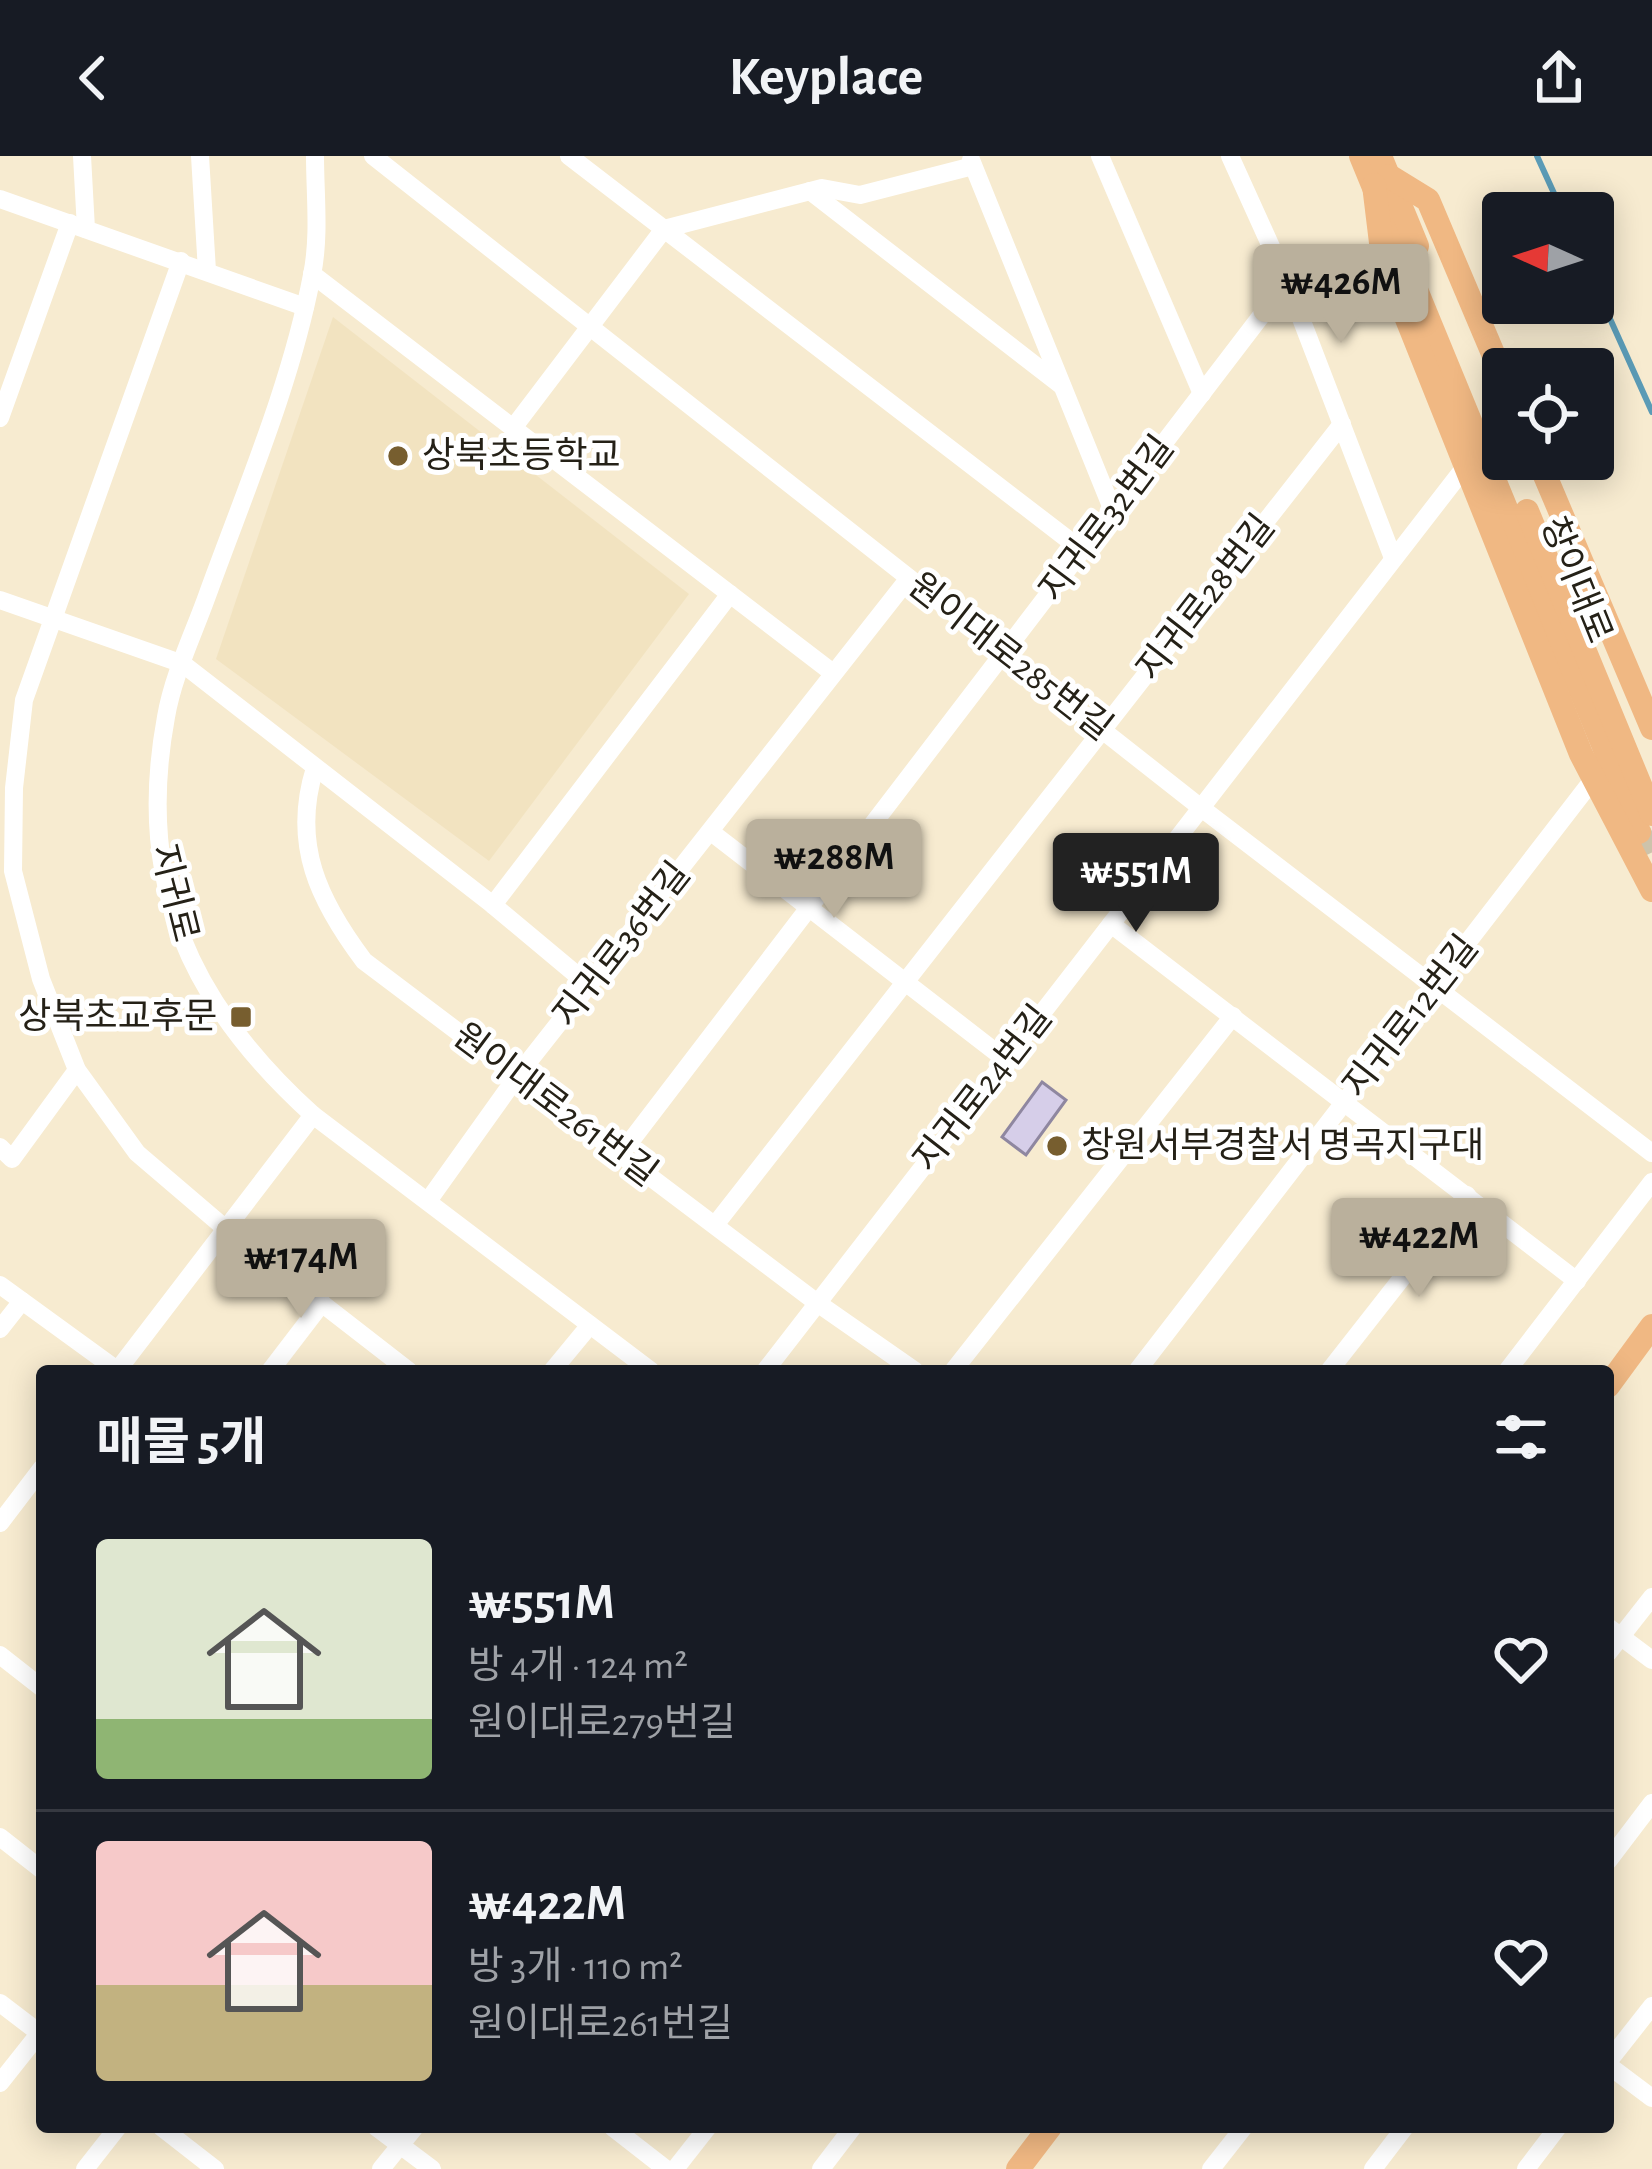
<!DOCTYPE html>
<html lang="ko">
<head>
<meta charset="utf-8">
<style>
  :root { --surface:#171b24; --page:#20242c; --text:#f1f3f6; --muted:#9ea1a6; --line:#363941; --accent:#bab09c }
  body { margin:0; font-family:"Alegreya Sans","Noto Sans KR",sans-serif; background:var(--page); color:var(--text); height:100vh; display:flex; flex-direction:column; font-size:45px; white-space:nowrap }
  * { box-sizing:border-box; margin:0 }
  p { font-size:39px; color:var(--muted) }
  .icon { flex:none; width:66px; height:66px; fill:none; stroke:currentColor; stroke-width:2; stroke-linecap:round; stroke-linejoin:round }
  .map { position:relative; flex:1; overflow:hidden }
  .side { position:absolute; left:36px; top:1209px; width:1578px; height:768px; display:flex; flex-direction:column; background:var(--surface); border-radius:12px; box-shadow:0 6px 30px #0003 }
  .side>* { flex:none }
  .needle { width:78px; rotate:273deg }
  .controls { position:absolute; left:1482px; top:36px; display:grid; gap:24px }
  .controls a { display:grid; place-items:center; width:132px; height:132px; border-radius:12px; background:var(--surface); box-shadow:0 6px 30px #0003; font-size:60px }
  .price { position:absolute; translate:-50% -102px; padding:0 27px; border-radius:12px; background:var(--accent); color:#111; font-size:39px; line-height:78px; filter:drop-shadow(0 3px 6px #0008) }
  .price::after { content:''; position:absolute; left:50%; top:72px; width:36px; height:27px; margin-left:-18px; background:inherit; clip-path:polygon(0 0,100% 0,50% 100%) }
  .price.on { background:#222; color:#fff }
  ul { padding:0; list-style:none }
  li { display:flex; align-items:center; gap:36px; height:300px; padding:0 60px }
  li+li { border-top:3px solid var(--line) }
  li span { display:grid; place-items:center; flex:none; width:336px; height:240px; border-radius:12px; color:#555 }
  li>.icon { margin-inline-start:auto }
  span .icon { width:144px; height:144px; fill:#fffc; stroke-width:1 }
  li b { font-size:51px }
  h2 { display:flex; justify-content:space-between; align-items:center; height:144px; padding:0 60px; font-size:51px }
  header { display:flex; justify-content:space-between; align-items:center; height:156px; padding:0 60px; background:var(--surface); font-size:54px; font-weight:600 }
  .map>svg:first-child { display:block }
  .built { fill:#f2e3c0 }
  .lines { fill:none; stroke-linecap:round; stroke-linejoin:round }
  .stream { stroke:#5b9bb6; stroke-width:6 }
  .building { fill:#d6cee9; stroke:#8f87a0; stroke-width:3 }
  .major-tunnel { stroke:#cdc3ab; stroke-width:24; stroke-dasharray:24 12; stroke-linecap:butt }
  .minor { stroke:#fff; stroke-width:18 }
  .major { stroke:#f0b883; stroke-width:24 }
  .poi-dot { fill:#775e2f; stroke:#fff; stroke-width:4.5 }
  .labels { text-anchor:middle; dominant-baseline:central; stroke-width:10; stroke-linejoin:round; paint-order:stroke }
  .poi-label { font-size:36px; fill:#252117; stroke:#fff; text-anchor:start }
  .street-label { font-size:36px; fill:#252117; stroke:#fff }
</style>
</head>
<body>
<header><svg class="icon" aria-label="back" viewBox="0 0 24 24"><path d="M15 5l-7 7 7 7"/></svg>Keyplace<svg class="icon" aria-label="share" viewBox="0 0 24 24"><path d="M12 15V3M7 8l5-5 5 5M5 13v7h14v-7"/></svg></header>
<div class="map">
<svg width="1652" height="2013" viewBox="0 0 1652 2013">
  <rect width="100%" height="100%" fill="#f7ebd0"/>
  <polygon class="built" points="333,161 689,438 489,705 216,503"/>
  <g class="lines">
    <g class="stream">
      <polyline points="1537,0 1563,57"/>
      <polyline points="1593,125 1652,256"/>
    </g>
  </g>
  <polygon class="building" points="1042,926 1066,944 1026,999 1002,981"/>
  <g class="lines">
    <polyline class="major-tunnel" points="1639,676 1652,703"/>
    <g class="minor">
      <polyline points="82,0 86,73"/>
      <polyline points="200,0 207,115"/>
      <path d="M315,0C315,39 320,80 312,119C291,229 245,335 207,440C193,479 173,520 166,561C135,728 190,848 313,959L651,1215"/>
      <polyline points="373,0 1200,651 1652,997"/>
      <polyline points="569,0 1083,395"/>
      <polyline points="1100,0 1202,238"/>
      <polyline points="1230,0 1287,126 1393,402"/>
      <polyline points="971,4 1113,355"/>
      <polyline points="810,35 1062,230"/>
      <polyline points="0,43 305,151"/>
      <polyline points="181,105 24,544 14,632 13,715 41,823 77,914 137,997 226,1073 409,1215"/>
      <polyline points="312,118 833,517"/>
      <polyline points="0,262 70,67"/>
      <polyline points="513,272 664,73 822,32 860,39 973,10"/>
      <polyline points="0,444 183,508 493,749 590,830"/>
      <path d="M315,612C291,688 319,745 364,805L816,1146L915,1215"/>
      <polyline points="711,676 1006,904"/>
      <polyline points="493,749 730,438"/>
      <polyline points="1111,768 1577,1125"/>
      <polyline points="0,991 12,1003 77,914"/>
      <polyline points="620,999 1287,126"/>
      <polyline points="428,1045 518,919 909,422"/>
      <polyline points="715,1069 1342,268"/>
      <polyline points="0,1129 117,1214"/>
      <polyline points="0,1173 22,1145"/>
      <polyline points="117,1215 313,959"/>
      <polyline points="270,1215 322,1147"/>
      <polyline points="552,1215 590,1169"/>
      <polyline points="765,1215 1465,311"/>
      <polyline points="953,1215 1233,860"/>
      <polyline points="1137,1215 1595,621"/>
      <polyline points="1329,1215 1467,1039"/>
      <polyline points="1507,1215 1652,1026"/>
      <polyline points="0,1367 42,1312"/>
      <polyline points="1608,1471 1652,1504"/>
      <polyline points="1608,1497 1652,1441"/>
      <polyline points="0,1499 42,1532"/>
      <polyline points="0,1681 42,1714"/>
      <polyline points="1608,1705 1652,1647"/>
      <polyline points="0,1847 42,1879"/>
      <polyline points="1608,1906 1652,1850"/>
      <polyline points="1608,1909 1652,1942"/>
      <polyline points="0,1927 42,1874"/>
      <polyline points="161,1971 215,2013"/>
      <polyline points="376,1971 432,2013"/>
      <polyline points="612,1971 666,2013"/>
      <polyline points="85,2013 118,1971"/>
      <polyline points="381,2013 415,1971"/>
      <polyline points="675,2013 708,1971"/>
      <polyline points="821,2013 853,1971"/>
      <polyline points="1211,2013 1244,1971"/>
      <polyline points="1373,2013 1405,1971"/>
      <polyline points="1526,2013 1558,1971"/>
    </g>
    <g class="major">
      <polyline points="1361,0 1639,676"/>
      <polyline points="1380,0 1417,90"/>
      <polyline points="1389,20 1428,44 1503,221"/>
      <polyline points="1374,29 1383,103 1581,598 1652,734"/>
      <polyline points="1538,303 1652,572"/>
      <polyline points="1527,355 1652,658"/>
      <polyline points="1608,1230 1652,1170"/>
      <polyline points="1018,2013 1050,1971"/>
    </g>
  </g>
  <g class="poi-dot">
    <circle cx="398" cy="300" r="12"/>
    <rect x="229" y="849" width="24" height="24" rx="6"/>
    <circle cx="1057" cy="990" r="12"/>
  </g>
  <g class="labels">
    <g class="poi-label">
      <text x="422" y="300">상북초등학교</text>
      <text x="217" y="861" text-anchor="end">상북초교후문</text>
      <text x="1081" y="990">창원서부경찰서 명곡지구대</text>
    </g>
    <g class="street-label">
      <text transform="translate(1107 363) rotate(-53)">지귀로32번길</text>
      <text transform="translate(1576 424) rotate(68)">창이대로</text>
      <text transform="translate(1206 442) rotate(-52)">지귀로28번길</text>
      <text transform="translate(1010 501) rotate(38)">원이대로285번길</text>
      <text transform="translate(174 737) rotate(76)">지귀로</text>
      <text transform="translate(622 789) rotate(-52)">지귀로36번길</text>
      <text transform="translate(1411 861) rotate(-52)">지귀로12번길</text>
      <text transform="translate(983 933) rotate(-52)">지귀로24번길</text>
      <text transform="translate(555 949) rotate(37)">원이대로261번길</text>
    </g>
  </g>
</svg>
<div class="controls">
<a><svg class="needle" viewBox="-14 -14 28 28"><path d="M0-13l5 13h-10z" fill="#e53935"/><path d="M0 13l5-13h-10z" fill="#9ea1a6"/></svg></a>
<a><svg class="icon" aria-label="locate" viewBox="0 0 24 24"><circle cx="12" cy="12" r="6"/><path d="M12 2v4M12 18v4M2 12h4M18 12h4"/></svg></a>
</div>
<b class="price" style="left:1341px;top:190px">₩426M</b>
<b class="price" style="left:834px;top:765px">₩288M</b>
<b class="price on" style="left:1136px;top:779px">₩551M</b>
<b class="price" style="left:1419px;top:1144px">₩422M</b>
<b class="price" style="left:301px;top:1165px">₩174M</b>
<section class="side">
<h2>매물 5개<svg class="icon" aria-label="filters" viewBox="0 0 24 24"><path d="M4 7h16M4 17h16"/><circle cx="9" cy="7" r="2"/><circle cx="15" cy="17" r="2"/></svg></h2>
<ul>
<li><span style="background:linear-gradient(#dfe7d0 75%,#8fb573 0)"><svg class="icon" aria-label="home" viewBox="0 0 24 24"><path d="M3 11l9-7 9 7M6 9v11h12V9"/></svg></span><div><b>₩551M</b><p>방 4개 · 124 m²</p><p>원이대로279번길</p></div><svg class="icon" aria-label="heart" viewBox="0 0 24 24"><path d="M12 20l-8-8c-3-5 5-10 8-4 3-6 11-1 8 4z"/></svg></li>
<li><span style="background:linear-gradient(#f6c9c9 60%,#c2b280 0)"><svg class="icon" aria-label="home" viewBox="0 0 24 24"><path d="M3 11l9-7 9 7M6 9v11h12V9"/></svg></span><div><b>₩422M</b><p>방 3개 · 110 m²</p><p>원이대로261번길</p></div><svg class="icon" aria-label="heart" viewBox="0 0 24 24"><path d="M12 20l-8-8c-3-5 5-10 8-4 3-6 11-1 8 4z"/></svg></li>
</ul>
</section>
</div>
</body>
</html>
